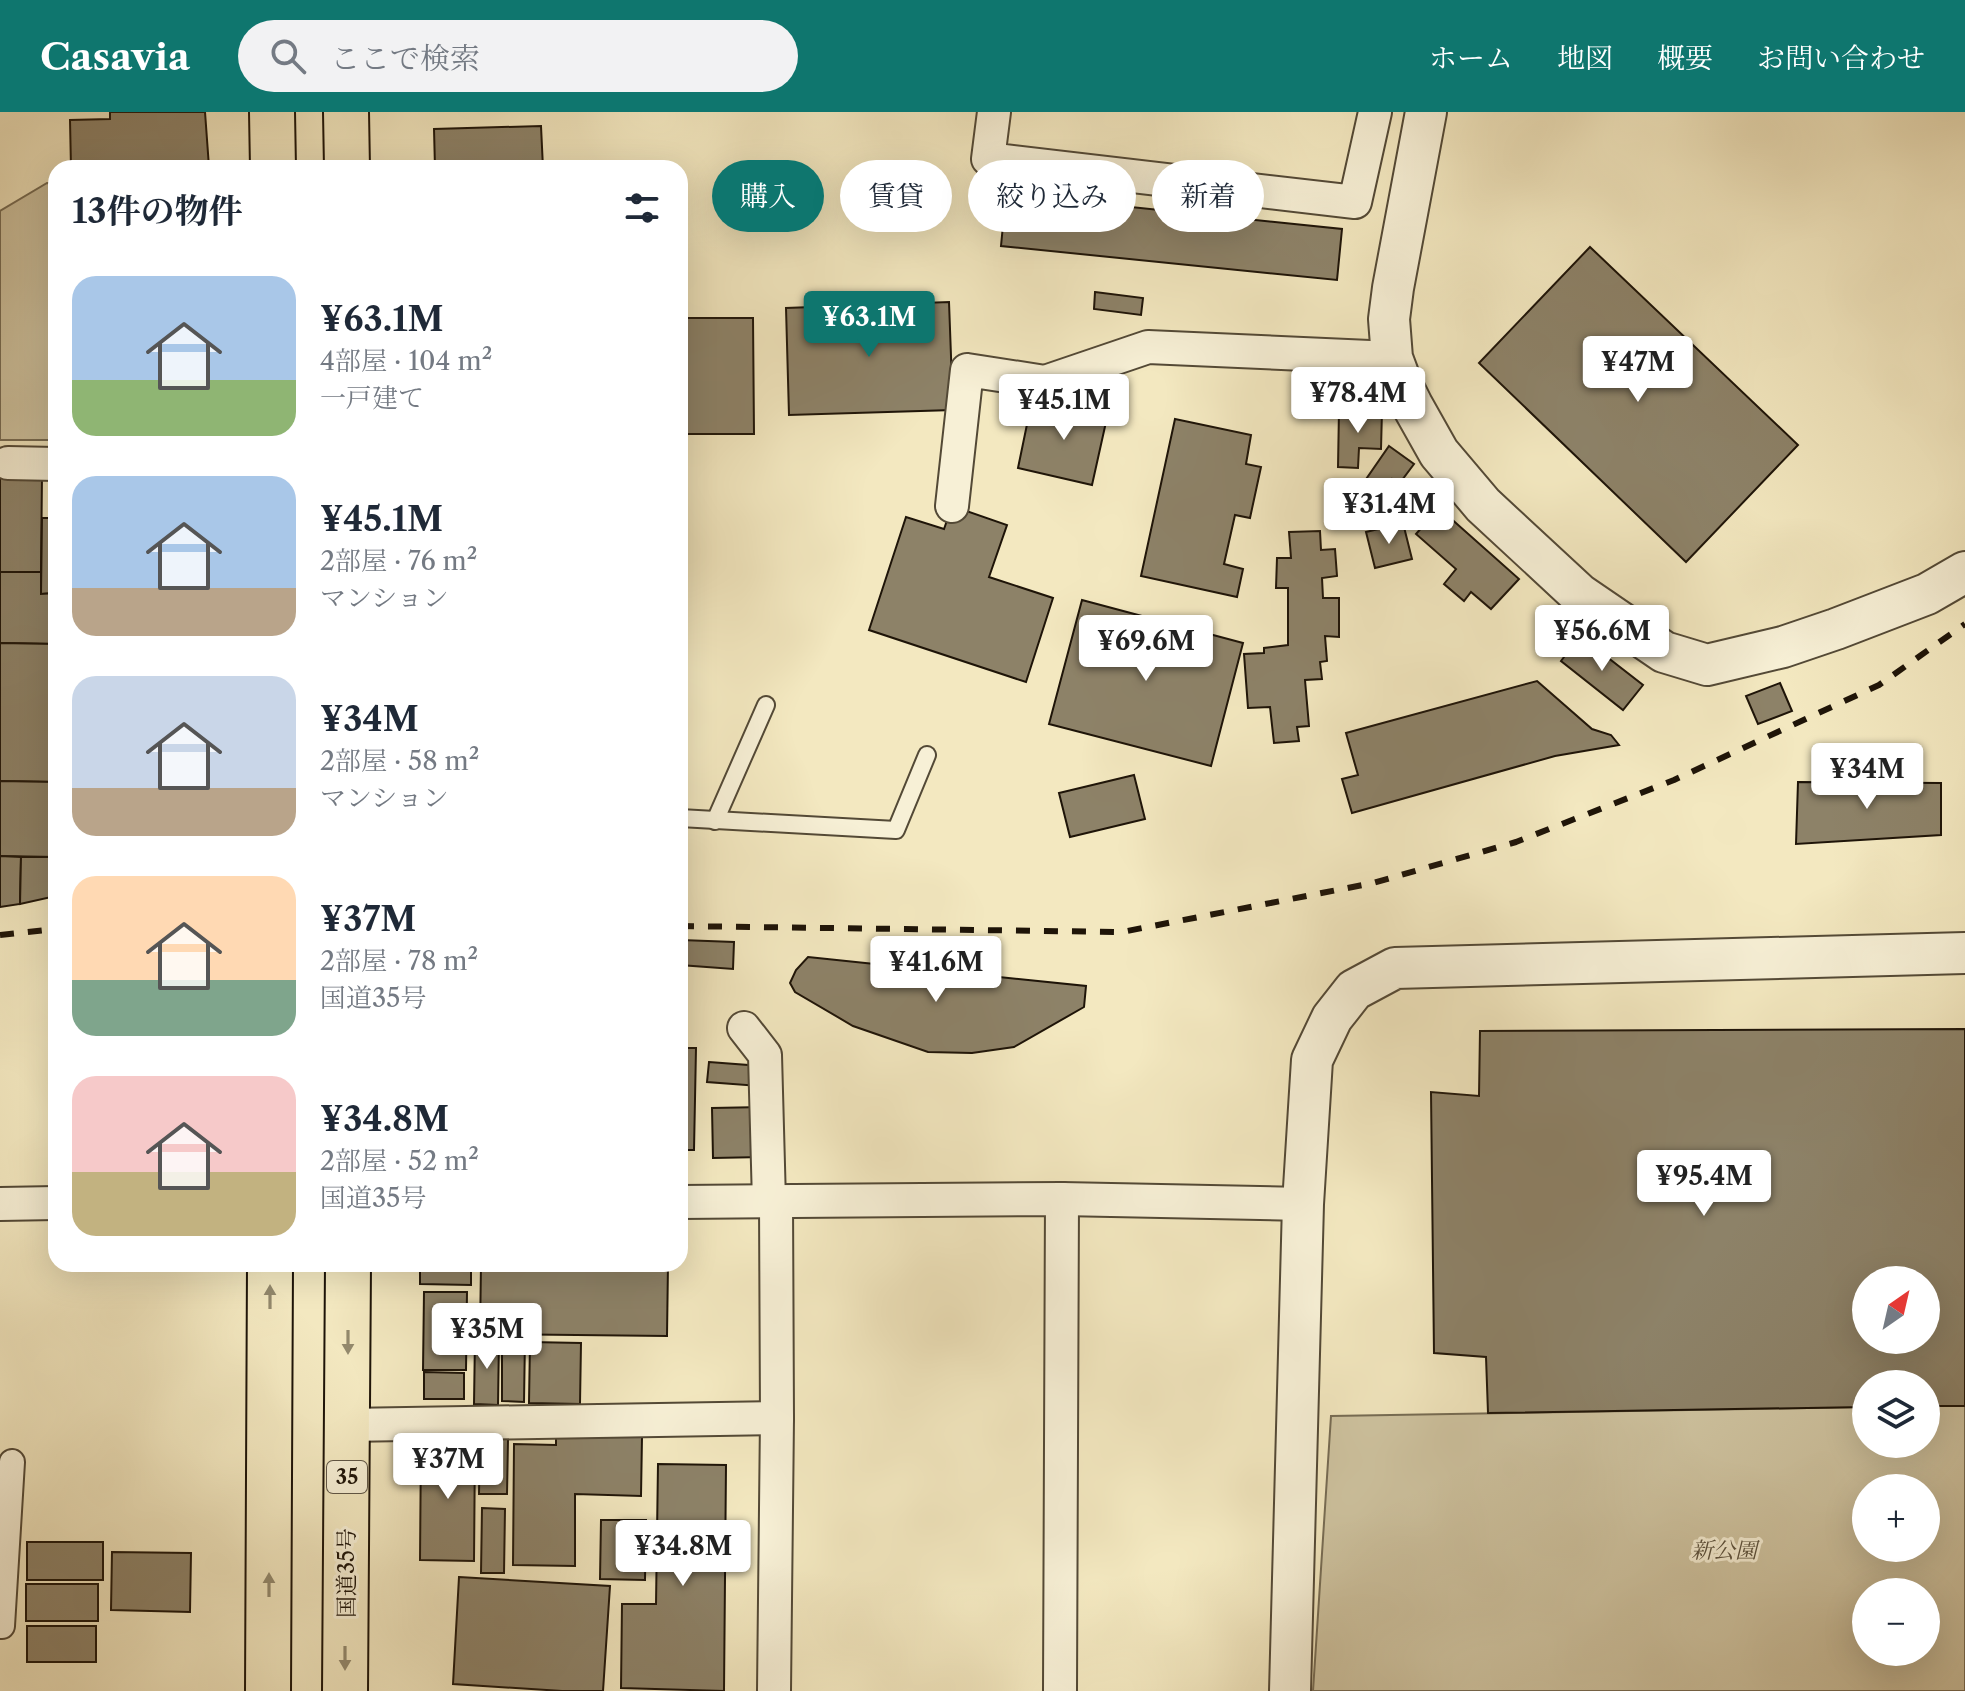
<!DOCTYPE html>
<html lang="ja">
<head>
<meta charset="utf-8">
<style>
  :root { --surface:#fff; --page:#f2f2f3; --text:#1f2937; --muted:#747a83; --accent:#0f766e }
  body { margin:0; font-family:"Libre Caslon Text","Noto Serif JP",serif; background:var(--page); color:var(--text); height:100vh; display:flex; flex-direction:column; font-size:30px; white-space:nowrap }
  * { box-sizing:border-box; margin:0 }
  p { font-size:26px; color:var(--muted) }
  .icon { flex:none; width:44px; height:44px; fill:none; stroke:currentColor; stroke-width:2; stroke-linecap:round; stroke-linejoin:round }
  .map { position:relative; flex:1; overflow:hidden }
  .sheet { position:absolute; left:48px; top:48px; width:640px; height:1112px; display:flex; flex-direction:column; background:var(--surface); border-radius:24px; box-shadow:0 8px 32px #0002 }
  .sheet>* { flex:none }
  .guide { position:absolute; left:712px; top:48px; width:760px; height:72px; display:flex; gap:16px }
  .needle { width:52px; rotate:34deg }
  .controls { position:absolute; left:1852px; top:1154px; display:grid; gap:16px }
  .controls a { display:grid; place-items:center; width:88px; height:88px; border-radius:50%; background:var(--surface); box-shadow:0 8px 32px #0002; font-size:40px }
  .price { position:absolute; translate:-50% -68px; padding:0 18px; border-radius:8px; background:#fff; color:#222; font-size:26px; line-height:52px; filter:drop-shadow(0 2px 4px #0008) }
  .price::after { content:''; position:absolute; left:50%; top:48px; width:24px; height:18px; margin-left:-12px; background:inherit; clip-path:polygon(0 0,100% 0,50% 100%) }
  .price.on { background:var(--accent); color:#fff }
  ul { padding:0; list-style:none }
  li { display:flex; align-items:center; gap:24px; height:200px; padding:0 24px }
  li span { display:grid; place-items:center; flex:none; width:224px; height:160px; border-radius:24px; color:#555 }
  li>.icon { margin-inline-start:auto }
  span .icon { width:96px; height:96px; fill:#fffc; stroke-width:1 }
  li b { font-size:34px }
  h2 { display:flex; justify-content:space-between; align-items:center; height:96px; padding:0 24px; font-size:34px }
  .pill { padding:0 28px; border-radius:36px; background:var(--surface); box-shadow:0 8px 32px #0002; font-size:28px; line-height:72px }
  .pill.on { background:var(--accent); color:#fff }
  header { display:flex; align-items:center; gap:48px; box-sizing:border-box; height:112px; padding:0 40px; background:var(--accent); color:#fff }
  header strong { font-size:38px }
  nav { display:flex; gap:44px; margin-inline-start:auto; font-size:28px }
  .search { width:560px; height:72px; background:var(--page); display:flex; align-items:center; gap:20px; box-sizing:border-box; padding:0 28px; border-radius:44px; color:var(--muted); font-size:30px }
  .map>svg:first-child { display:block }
  .green { fill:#cfc4a1; stroke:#766c54; stroke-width:2; fill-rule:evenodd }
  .building { fill:#8d8268; stroke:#1e1408; stroke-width:2; fill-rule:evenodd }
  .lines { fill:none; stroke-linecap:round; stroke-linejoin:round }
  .service-casing { stroke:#534936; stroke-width:20 }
  .pedestrian-casing { stroke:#534936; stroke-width:28 }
  .minor-casing { stroke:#534936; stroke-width:36 }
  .tertiary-casing { stroke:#534936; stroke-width:44 }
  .trunk-casing { stroke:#1e1408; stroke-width:48 }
  .service { stroke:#f7f0d6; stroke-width:16 }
  .pedestrian { stroke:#f7f0d6; stroke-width:24 }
  .minor { stroke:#f7f0d6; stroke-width:32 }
  .tertiary { stroke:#f7f0d6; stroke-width:40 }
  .trunk { stroke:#f3e8c0; stroke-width:44 }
  .rail { stroke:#1e1408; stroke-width:6; stroke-dasharray:14 14; stroke-linecap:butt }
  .oneway { fill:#93896d }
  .labels { text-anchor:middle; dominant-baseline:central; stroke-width:6; stroke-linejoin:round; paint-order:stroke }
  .shield { fill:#f7f0d6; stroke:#5f5646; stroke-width:2 }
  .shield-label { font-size:20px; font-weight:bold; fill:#1e1408 }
  .park-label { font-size:22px; font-style:italic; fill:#5c523e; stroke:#f7f0d6 }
  .street-label { font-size:22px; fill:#1e1408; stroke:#f7f0d6 }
</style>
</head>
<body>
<header>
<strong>Casavia</strong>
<div class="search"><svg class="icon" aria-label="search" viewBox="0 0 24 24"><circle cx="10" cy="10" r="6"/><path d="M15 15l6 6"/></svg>ここで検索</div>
<nav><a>ホーム</a><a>地図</a><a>概要</a><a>お問い合わせ</a></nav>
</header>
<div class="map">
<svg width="1965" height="1579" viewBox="0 0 1965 1579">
  <rect width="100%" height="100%" fill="#f3e8c0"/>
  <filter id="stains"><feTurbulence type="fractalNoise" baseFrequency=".0025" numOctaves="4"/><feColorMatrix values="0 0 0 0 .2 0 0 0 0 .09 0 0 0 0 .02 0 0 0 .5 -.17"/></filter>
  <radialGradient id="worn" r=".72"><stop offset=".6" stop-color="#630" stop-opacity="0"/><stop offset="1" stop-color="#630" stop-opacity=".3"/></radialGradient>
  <g class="green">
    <polygon points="47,71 56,72 56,328 0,328 0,99"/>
    <path d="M1926,1294H1965V1579H1313L1331,1304L1866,1295V1332H1926ZM1866,1376H1926V1436H1866ZM1866,1480H1926V1540H1866Z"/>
  </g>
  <g class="building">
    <polygon points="110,0 205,0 209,55 71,56 70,8 110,7"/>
    <polygon points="541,14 543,56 435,56 434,17"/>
    <polygon points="1006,82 1342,117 1337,168 1001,134"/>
    <polygon points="1590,135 1798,333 1686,450 1479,251"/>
    <polygon points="1095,180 1143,186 1141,203 1094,197"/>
    <polygon points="949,190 953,298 789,303 786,196"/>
    <polygon points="680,206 753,206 754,322 680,322"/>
    <polygon points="1065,292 1108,301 1092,373 1018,356 1031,293 1063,299"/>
    <polygon points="1339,298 1382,299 1381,337 1359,336 1358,356 1338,355"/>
    <polygon points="1175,307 1251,323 1246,352 1261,355 1250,406 1235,403 1224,452 1243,457 1237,485 1141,464"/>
    <polygon points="1389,334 1414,352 1399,372 1392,367 1380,385 1362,373"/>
    <polygon points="0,362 42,363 41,460 0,460"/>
    <polygon points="952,394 1007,413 989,465 1053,486 1026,570 869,518 906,405 944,417"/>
    <polygon points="1439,396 1519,467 1491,497 1471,480 1464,489 1444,472 1456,457 1416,422"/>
    <polygon points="42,406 56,406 56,481 41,482"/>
    <polygon points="1403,411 1412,447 1375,456 1366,420"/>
    <polygon points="1320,419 1321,438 1335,437 1337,464 1322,466 1323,486 1339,486 1339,525 1325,524 1327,549 1320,550 1322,567 1305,568 1309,614 1297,615 1299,629 1274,631 1270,595 1248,596 1244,542 1264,541 1264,536 1288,533 1288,476 1276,476 1277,446 1291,446 1289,420"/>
    <polygon points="0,460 41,460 41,482 56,481 56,532 0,531"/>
    <polygon points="1082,488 1243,531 1211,654 1049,612"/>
    <polygon points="1580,524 1643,573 1623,598 1561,549"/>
    <polygon points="0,531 56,532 56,670 0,669"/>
    <polygon points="1537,569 1592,617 1611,623 1619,633 1555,644 1352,701 1342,667 1358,663 1346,621"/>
    <polygon points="1780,571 1792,599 1758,612 1746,584"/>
    <polygon points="1134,663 1145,707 1070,725 1059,681"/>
    <polygon points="0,669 56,670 56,745 0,744"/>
    <polygon points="1798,670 1941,671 1941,723 1796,732"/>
    <polygon points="0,744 21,745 20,792 0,795"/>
    <polygon points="21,745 56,745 56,784 20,792"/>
    <polygon points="681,828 734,830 733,857 680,853"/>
    <polygon points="808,845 1086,874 1084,895 1014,935 972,941 928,940 853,914 795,880 790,871 796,858"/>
    <path d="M1965,917V1294H1926V1272H1866V1295L1488,1301L1486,1245L1434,1241L1431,980L1479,984L1480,919ZM1866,1168H1926V1228H1866Z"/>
    <polygon points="680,936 696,936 694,1038 680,1038"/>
    <polygon points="709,950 761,954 759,974 707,970"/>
    <polygon points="765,995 766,1045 713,1046 712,996"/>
    <polygon points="420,1152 471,1152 471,1173 420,1172"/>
    <polygon points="481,1152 668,1152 667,1224 480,1222"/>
    <polygon points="424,1180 467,1180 466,1258 423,1258"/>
    <polygon points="475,1226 499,1226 498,1293 474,1292"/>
    <polygon points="502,1226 525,1226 524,1290 502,1289"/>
    <polygon points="530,1230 581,1231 580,1292 529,1291"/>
    <polygon points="424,1260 464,1261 464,1287 424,1287"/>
    <polygon points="556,1323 642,1325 641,1384 575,1382 575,1454 513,1453 514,1332 556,1333"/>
    <polygon points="480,1327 508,1327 507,1382 479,1382"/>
    <polygon points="421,1329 475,1330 474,1449 420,1448"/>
    <polygon points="658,1352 726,1353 724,1579 621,1576 622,1492 656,1492"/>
    <polygon points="482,1396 505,1397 504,1461 481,1461"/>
    <polygon points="601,1408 646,1408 645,1468 600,1467"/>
    <rect x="27" y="1430" width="76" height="38"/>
    <polygon points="112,1440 191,1441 190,1500 111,1498"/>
    <polygon points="459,1465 610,1474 603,1579 562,1579 453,1572"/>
    <rect x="26" y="1472" width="72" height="37"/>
    <rect x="27" y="1514" width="69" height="36"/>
  </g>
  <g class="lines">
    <defs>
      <g id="service">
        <polyline points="680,706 896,718 927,643"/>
        <polyline points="715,709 766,593"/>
      </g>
      <polyline id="pedestrian" points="0,1514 2,1514 12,1350"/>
      <g id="minor">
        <polyline points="994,0 988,47 1355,90 1375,0"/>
        <polyline points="8,351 56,352"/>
        <polyline points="952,394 967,258 1045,270 1148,235 1392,246"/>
        <polyline points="744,916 765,943 769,1090"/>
        <polyline points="680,1090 1062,1087 1303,1092"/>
        <polyline points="0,1092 56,1091"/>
        <polyline points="347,1313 777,1306"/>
        <polyline points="774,1579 777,1306 776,1089"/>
        <polyline points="1060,1579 1062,1087"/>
      </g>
      <g id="tertiary">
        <polyline points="1426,0 1393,176 1389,207 1392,246 1402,273 1412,293 1439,341 1483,393 1579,482 1664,540 1707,553 1783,535 1836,517 1927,482 1965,460"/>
        <polyline points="1290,1579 1303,1092 1312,948 1332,906 1354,878 1395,856 1965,841"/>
      </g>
      <g id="trunk">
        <polyline points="272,0 273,56"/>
        <polyline points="346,0 347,56"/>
        <polyline points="268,1579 270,1152"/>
        <polyline points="345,1579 348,1152"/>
      </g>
    </defs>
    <use href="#service" class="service-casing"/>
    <use href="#pedestrian" class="pedestrian-casing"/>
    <use href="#minor" class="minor-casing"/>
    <use href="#tertiary" class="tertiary-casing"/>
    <use href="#trunk" class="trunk-casing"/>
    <use href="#service" class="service"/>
    <use href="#pedestrian" class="pedestrian"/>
    <use href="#minor" class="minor"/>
    <use href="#tertiary" class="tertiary"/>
    <use href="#trunk" class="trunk"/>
    <g class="rail">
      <polyline points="680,814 1122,820 1373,771 1516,730 1674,668 1879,573 1965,512"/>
      <polyline points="0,823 56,817"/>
    </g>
  </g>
  <defs><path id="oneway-solid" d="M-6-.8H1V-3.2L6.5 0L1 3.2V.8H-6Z" transform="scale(2)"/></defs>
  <g class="oneway">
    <use href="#oneway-solid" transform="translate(270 1185) rotate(-90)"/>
    <use href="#oneway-solid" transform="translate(348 1230) rotate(90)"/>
    <use href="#oneway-solid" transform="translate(269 1473) rotate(-90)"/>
    <use href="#oneway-solid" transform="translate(345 1546) rotate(90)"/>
  </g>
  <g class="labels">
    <rect class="shield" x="327" y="1349" width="40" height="32" rx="6"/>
    <g class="shield-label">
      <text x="347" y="1365">35</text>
    </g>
    <g class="park-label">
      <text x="1724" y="1438">新公園</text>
    </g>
    <g class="street-label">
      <text transform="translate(346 1461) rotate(-90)">国道35号</text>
    </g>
  </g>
  <rect width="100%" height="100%" filter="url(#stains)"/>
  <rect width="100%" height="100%" fill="url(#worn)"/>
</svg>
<div class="controls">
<a><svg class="needle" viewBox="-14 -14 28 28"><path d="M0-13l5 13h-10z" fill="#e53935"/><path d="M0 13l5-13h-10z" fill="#747a83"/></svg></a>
<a><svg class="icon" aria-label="layers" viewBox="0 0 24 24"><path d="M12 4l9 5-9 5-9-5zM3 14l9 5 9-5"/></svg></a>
<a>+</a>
<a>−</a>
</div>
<b class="price on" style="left:869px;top:247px">¥63.1M</b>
<b class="price" style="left:1638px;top:292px">¥47M</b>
<b class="price" style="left:1358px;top:323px">¥78.4M</b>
<b class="price" style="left:1064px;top:330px">¥45.1M</b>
<b class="price" style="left:1389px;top:434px">¥31.4M</b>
<b class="price" style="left:1602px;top:561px">¥56.6M</b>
<b class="price" style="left:1146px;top:571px">¥69.6M</b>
<b class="price" style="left:1867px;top:699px">¥34M</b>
<b class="price" style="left:936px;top:892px">¥41.6M</b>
<b class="price" style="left:1704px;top:1106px">¥95.4M</b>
<b class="price" style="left:487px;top:1259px">¥35M</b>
<b class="price" style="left:448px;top:1389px">¥37M</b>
<b class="price" style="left:683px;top:1476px">¥34.8M</b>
<div class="guide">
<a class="pill on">購入</a>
<a class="pill">賃貸</a>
<a class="pill">絞り込み</a>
<a class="pill">新着</a>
</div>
<section class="sheet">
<h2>13件の物件<svg class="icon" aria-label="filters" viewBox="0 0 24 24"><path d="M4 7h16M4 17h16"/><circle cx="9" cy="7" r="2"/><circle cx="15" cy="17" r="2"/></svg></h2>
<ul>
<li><span style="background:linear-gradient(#a9c7e8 65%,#8fb573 0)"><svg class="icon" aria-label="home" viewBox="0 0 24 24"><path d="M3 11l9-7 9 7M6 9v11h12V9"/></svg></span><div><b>¥63.1M</b><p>4部屋 · 104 m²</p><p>一戸建て</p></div></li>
<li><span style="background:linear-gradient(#a9c7e8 70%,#b9a48a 0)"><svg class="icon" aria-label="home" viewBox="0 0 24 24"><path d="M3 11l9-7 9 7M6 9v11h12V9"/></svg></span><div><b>¥45.1M</b><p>2部屋 · 76 m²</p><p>マンション</p></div></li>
<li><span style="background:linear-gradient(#c9d6e8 70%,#b9a48a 0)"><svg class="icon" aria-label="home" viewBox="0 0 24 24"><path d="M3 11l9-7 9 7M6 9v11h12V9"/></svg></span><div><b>¥34M</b><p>2部屋 · 58 m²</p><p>マンション</p></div></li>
<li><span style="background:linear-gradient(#ffd9b3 65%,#7fa58c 0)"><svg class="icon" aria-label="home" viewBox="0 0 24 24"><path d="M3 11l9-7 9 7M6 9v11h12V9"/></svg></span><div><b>¥37M</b><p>2部屋 · 78 m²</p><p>国道35号</p></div></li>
<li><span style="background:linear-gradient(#f6c9c9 60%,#c2b280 0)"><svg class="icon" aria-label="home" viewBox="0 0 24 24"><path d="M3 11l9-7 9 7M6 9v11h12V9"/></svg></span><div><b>¥34.8M</b><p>2部屋 · 52 m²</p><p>国道35号</p></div></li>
</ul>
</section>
</div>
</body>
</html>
